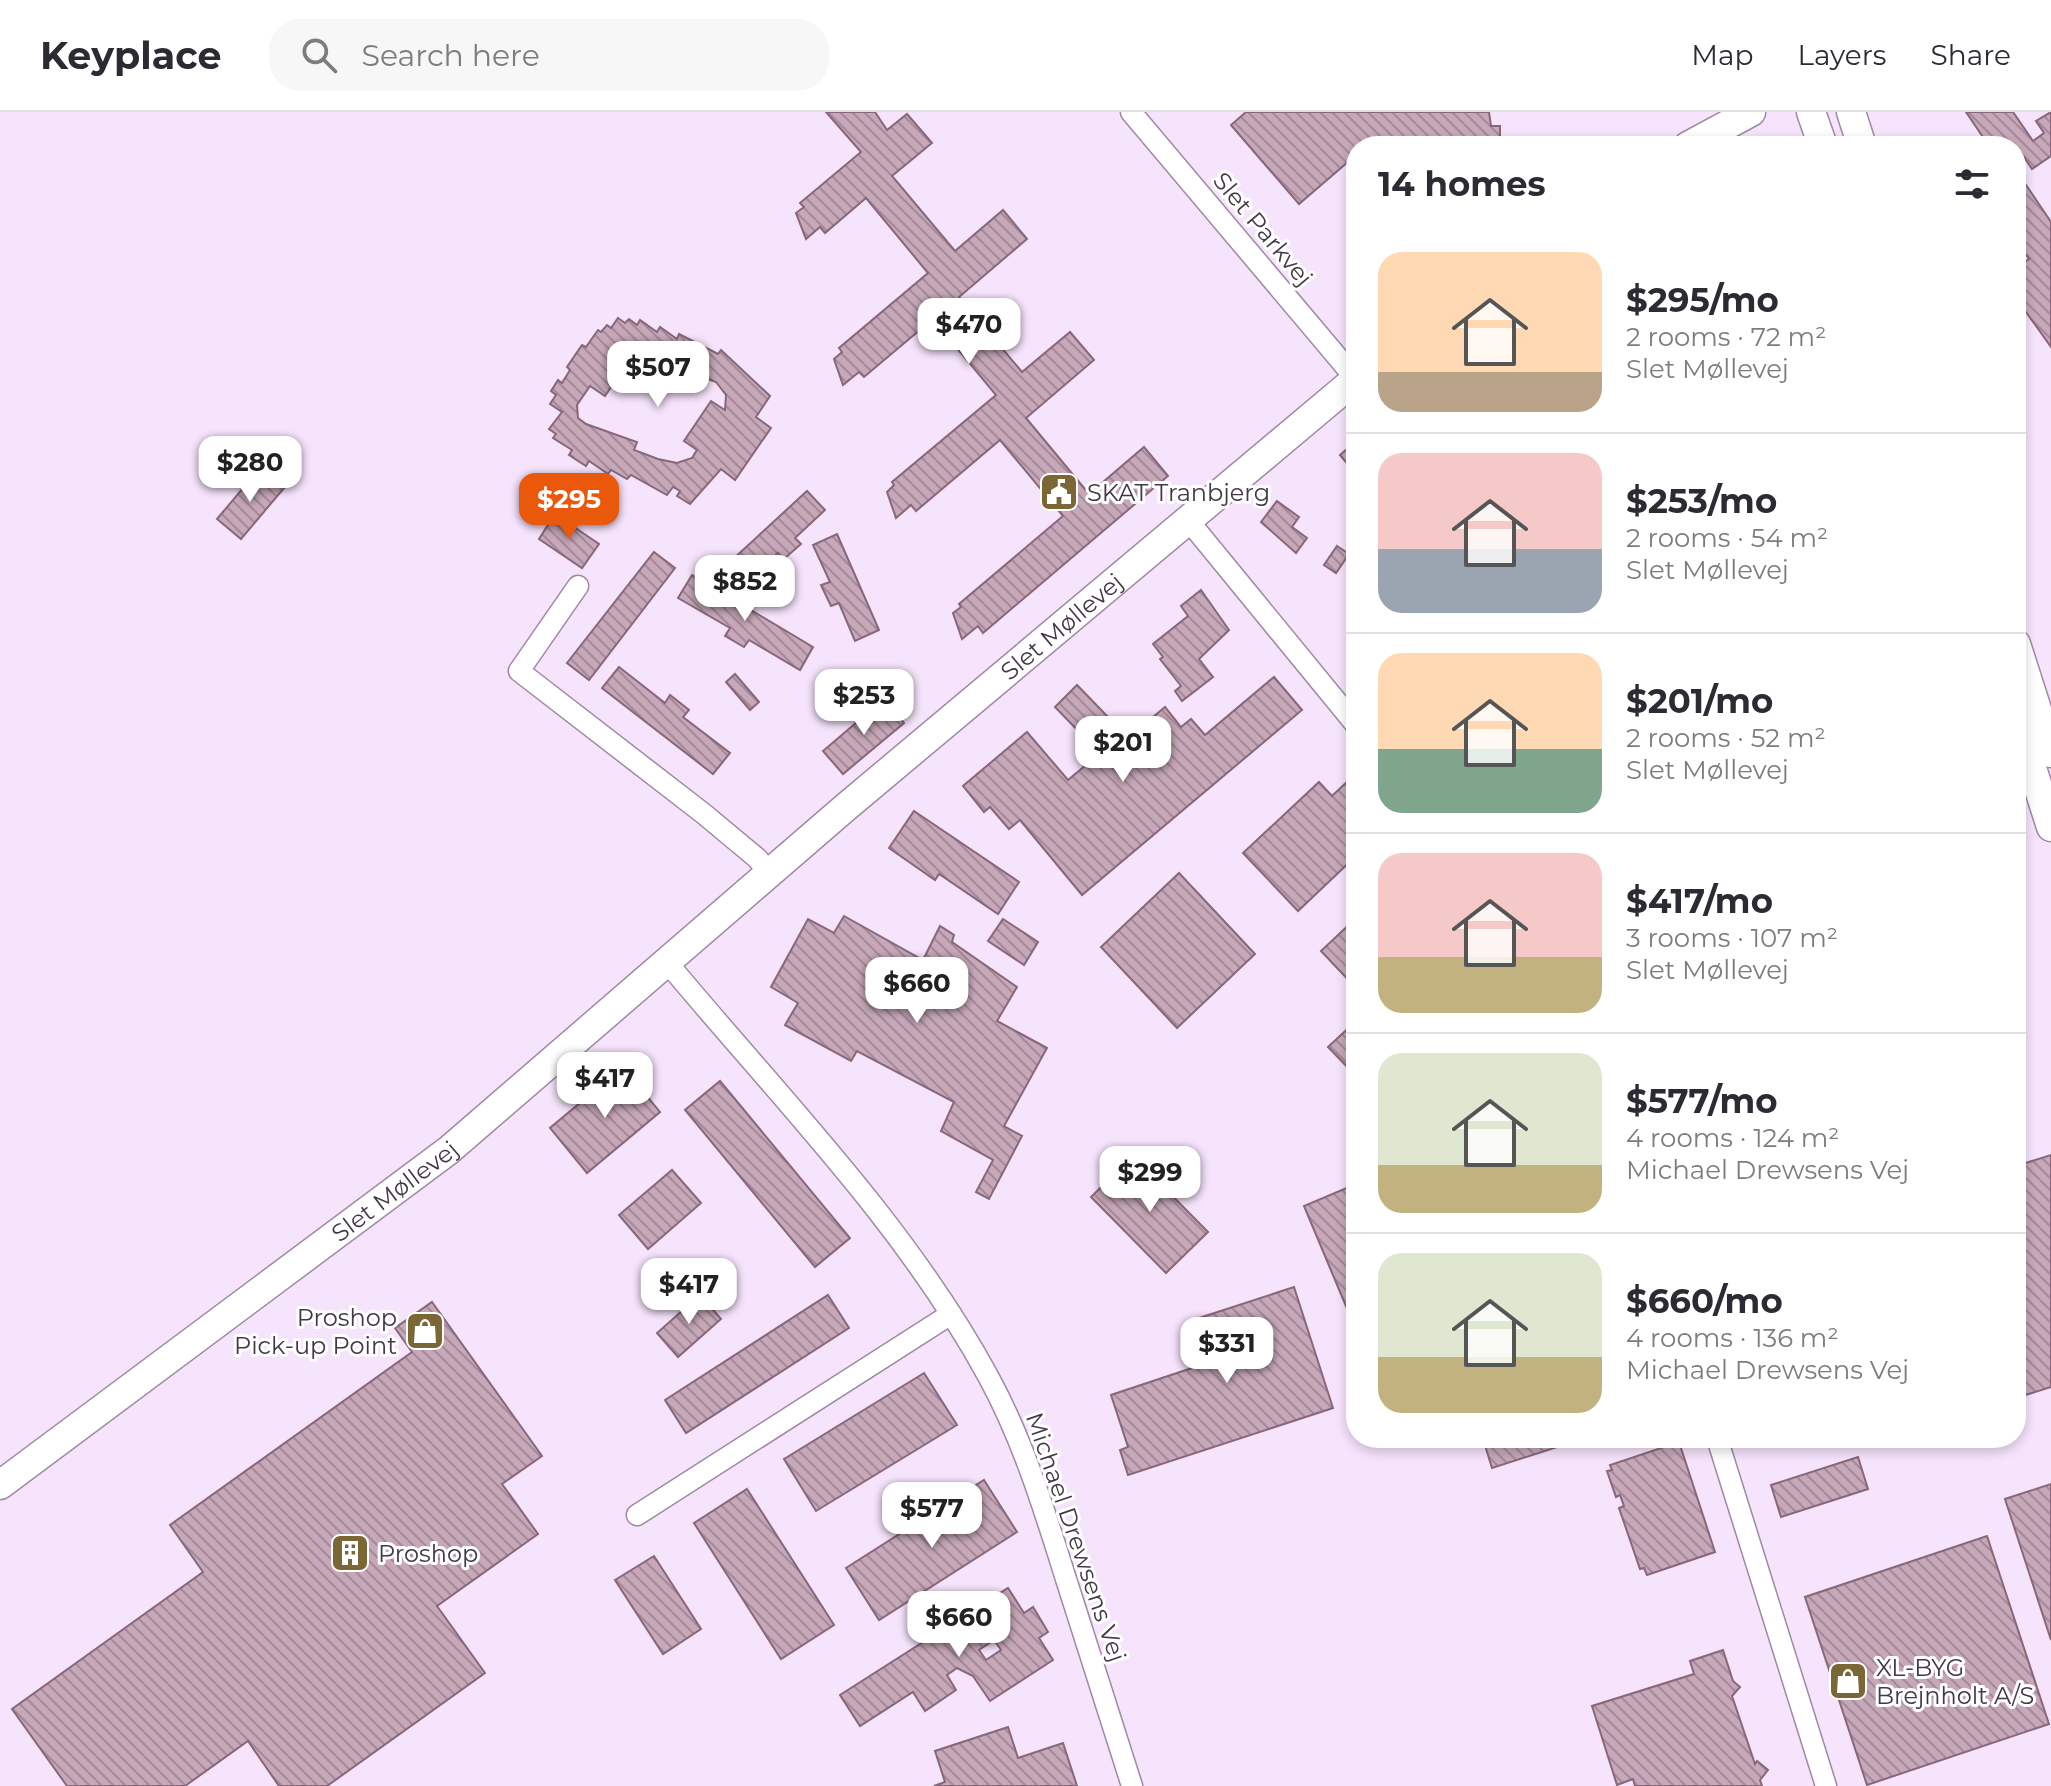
<!DOCTYPE html>
<html lang="en">
<head>
<meta charset="utf-8">
<style>
  :root { --surface:#fff; --page:#f7f7f7; --text:#2b2b33; --muted:#7c7c81; --line:#e1e1e2; --accent:#ea580c }
  body { margin:0; font-family:Montserrat,sans-serif; background:var(--page); color:var(--text); height:100vh; display:flex; flex-direction:column; font-size:30px; white-space:nowrap }
  * { box-sizing:border-box; margin:0 }
  p { font-size:26px; color:var(--muted) }
  .icon { flex:none; width:44px; height:44px; fill:none; stroke:currentColor; stroke-width:2; stroke-linecap:round; stroke-linejoin:round }
  .map { position:relative; flex:1; overflow:hidden }
  .sheet { position:absolute; left:1346px; top:24px; width:680px; height:1312px; display:flex; flex-direction:column; background:var(--surface); border-radius:32px; box-shadow:0 4px 12px #0003 }
  .sheet>* { flex:none }
  .price { position:absolute; translate:-50% -68px; padding:0 18px; border-radius:16px; background:#fff; color:#222; font-size:26px; line-height:52px; filter:drop-shadow(0 2px 4px #0008) }
  .price::after { content:''; position:absolute; left:50%; top:48px; width:24px; height:18px; margin-left:-12px; background:inherit; clip-path:polygon(0 0,100% 0,50% 100%) }
  .price.on { background:var(--accent); color:#fff }
  ul { padding:0; list-style:none }
  li { display:flex; align-items:center; gap:24px; height:200px; padding:0 32px }
  li+li { border-top:2px solid var(--line) }
  li span { display:grid; place-items:center; flex:none; width:224px; height:160px; border-radius:24px; color:#555 }
  li>.icon { margin-inline-start:auto }
  span .icon { width:96px; height:96px; fill:#fffc; stroke-width:1 }
  li b { font-size:34px }
  h2 { display:flex; justify-content:space-between; align-items:center; height:96px; padding:0 32px; font-size:34px }
  header { display:flex; align-items:center; gap:48px; box-sizing:border-box; height:112px; padding:0 40px; background:var(--surface); border-bottom:2px solid var(--line) }
  header strong { font-size:38px }
  nav { display:flex; gap:44px; margin-inline-start:auto; font-size:28px }
  .search { width:560px; height:72px; background:var(--page); display:flex; align-items:center; gap:20px; box-sizing:border-box; padding:0 28px; border-radius:32px; color:var(--muted); font-size:30px }
  .map>svg:first-child { display:block }
  .building { fill:url(#building-back-hatch); stroke:#876779; stroke-width:2; fill-rule:evenodd }
  .lines { fill:none; stroke-linecap:round; stroke-linejoin:round }
  .street-casing { stroke:#9f89a5; stroke-width:23 }
  .secondary-casing { stroke:#9f89a5; stroke-width:31 }
  .street { stroke:#fff; stroke-width:20 }
  .secondary { stroke:#fff; stroke-width:28 }
  .labels { text-anchor:middle; dominant-baseline:central; stroke-width:6; stroke-linejoin:round; paint-order:stroke }
  .street-label { font-size:24px; fill:#423945; stroke:#fff }
  .poi-label { font-size:24px; fill:#423945; stroke:#fff; text-anchor:start }
</style>
</head>
<body>
<header>
<strong>Keyplace</strong>
<div class="search"><svg class="icon" aria-label="search" viewBox="0 0 24 24"><circle cx="10" cy="10" r="6"/><path d="M15 15l6 6"/></svg>Search here</div>
<nav><a>Map</a><a>Layers</a><a>Share</a></nav>
</header>
<div class="map">
<svg width="2051" height="1674" viewBox="0 0 2051 1674">
  <defs>
    <pattern id="building-back-hatch" width="6" height="6" patternUnits="userSpaceOnUse" patternTransform="scale(2)"><rect width="6" height="6" fill="#c7a8b9"/><path d="M-1 5l2 2M0 0l6 6M5-1l2 2" fill="none" stroke="#a38a98"/></pattern>
  </defs>
  <rect width="100%" height="100%" fill="#f6e3fc"/>
  <g class="building">
    <polygon points="826,0 875,0 887,18 907,2 932,31 892,64 955,139 1003,98 1027,127 959,185 1022,260 1070,220 1094,248 1026,306 1089,382 1144,335 1168,364 983,521 978,514 962,527 953,501 961,495 959,492 1063,404 1000,328 916,399 911,393 896,406 887,380 894,373 892,370 996,283 933,207 864,265 859,260 843,273 834,247 842,240 839,236 928,161 866,86 825,121 820,115 806,127 796,101 804,95 800,91 861,40"/>
    <polygon points="1246,0 1489,0 1491,14 1500,14 1500,32 1356,34 1356,43 1299,92 1231,13"/>
    <polygon points="1966,0 2013,0 2033,29 2044,21 2036,9 2051,0 2051,44 2032,57 2024,45 2016,50 2016,34 1989,34"/>
    <polygon points="2016,58 2051,110 2051,235 2016,186 2016,156 2029,147 2016,128"/>
    <path d="M618,206L625,211L629,207L637,213L640,208L657,220L660,215L677,227L679,222L718,242L721,238L770,284L756,305L771,316L735,368L721,357L690,392L677,384L680,379L673,375L667,383L631,363L627,367L611,358L608,362L589,349L586,354L569,343L572,338L553,326L556,322L549,317L562,300L550,292L556,283L551,279L558,268L562,271L570,258L567,255L582,233L586,235L598,218L601,220L607,213L611,216ZM625,239L640,240L671,253L668,262L694,271L697,263L716,270L726,283L725,298L711,289L684,329L697,338L692,346L677,351L658,347L634,338L637,330L586,312L578,306L577,293L590,274L605,284L621,260L609,252Z"/>
    <polygon points="1356,329 1356,362 1340,343"/>
    <polygon points="260,356 284,376 241,427 217,407"/>
    <polygon points="807,379 825,398 795,426 801,432 784,447 778,441 750,468 732,448"/>
    <polygon points="1277,389 1299,405 1292,415 1307,426 1296,441 1261,410"/>
    <polygon points="555,402 599,432 582,456 539,427"/>
    <polygon points="837,422 879,518 855,529 839,491 831,494 821,473 830,470 813,433"/>
    <polygon points="1337,434 1349,442 1336,461 1324,453"/>
    <polygon points="654,440 675,456 589,568 567,551"/>
    <polygon points="692,463 813,535 800,558 749,528 744,535 725,524 730,516 678,486"/>
    <polygon points="1201,478 1229,518 1199,547 1213,565 1182,589 1175,579 1181,574 1160,547 1163,545 1153,532 1188,504 1181,494"/>
    <polygon points="619,555 665,591 670,583 689,598 683,605 730,641 713,662 602,576"/>
    <polygon points="735,562 759,590 750,598 726,570"/>
    <polygon points="1274,565 1302,598 1082,783 1020,708 1009,717 990,695 984,700 963,674 1027,620 1068,668 1093,647 1097,652 1165,595 1181,615 1191,607 1205,623"/>
    <polygon points="1077,573 1108,605 1086,627 1055,595"/>
    <polygon points="884,587 904,611 843,662 823,639"/>
    <polygon points="1350,667 1356,674 1356,744 1298,799 1243,741 1319,670 1332,684"/>
    <polygon points="914,699 1019,770 998,802 939,762 935,768 889,736"/>
    <polygon points="1179,761 1255,842 1177,916 1101,835"/>
    <polygon points="844,804 923,848 940,814 954,823 952,830 1017,875 997,909 1047,936 1004,1014 1022,1024 989,1087 976,1080 993,1048 941,1019 954,990 857,939 851,949 785,913 798,891 771,875 808,807 834,821"/>
    <polygon points="1356,806 1356,876 1321,839"/>
    <polygon points="1003,807 1038,830 1024,853 988,829"/>
    <polygon points="1356,909 1356,964 1328,935"/>
    <polygon points="623,955 660,1000 587,1061 550,1016"/>
    <polygon points="720,969 850,1126 815,1155 685,998"/>
    <polygon points="2051,1043 2051,1275 2016,1286 2016,1054"/>
    <polygon points="1133,1044 1208,1120 1166,1161 1091,1085"/>
    <polygon points="672,1058 701,1091 648,1137 619,1103"/>
    <polygon points="1356,1072 1356,1218 1304,1094"/>
    <polygon points="1294,1175 1333,1296 1128,1363 1120,1338 1128,1335 1111,1283 1201,1253 1187,1210"/>
    <polygon points="700,1183 721,1207 678,1245 657,1221"/>
    <polygon points="828,1183 849,1216 686,1321 665,1288"/>
    <polygon points="432,1190 542,1344 502,1372 538,1422 437,1494 485,1561 327,1674 279,1674 248,1629 185,1674 67,1674 12,1597 203,1460 170,1413 412,1240 395,1216"/>
    <polygon points="924,1261 957,1313 816,1399 784,1347"/>
    <polygon points="1469,1326 1585,1326 1492,1356 1484,1330 1472,1334"/>
    <polygon points="1679,1330 1715,1440 1647,1463 1644,1456 1640,1457 1619,1396 1624,1394 1620,1383 1616,1385 1607,1359 1612,1358 1610,1353"/>
    <polygon points="1858,1345 1868,1377 1781,1405 1771,1373"/>
    <polygon points="984,1368 1017,1420 879,1508 846,1456"/>
    <polygon points="2051,1372 2051,1528 2005,1387"/>
    <polygon points="747,1377 834,1513 781,1547 694,1411"/>
    <polygon points="1987,1424 2049,1612 1867,1673 1805,1485"/>
    <polygon points="654,1444 701,1517 663,1542 615,1468"/>
    <path d="M1008,1476L1024,1501L1033,1495L1048,1520L1039,1526L1053,1548L990,1589L973,1564L957,1556L947,1563L956,1578L925,1599L913,1580L860,1614L840,1583ZM994,1528L1001,1538L986,1548L979,1538Z"/>
    <polygon points="1723,1538 1733,1569 1740,1575 1732,1584 1755,1652 1757,1649 1768,1658 1760,1668 1762,1674 1635,1674 1633,1667 1617,1673 1592,1594 1694,1562 1690,1549"/>
    <polygon points="1008,1615 1018,1646 1063,1631 1077,1674 934,1674 945,1670 935,1639"/>
  </g>
  <g class="lines">
    <defs>
      <g id="street">
        <polyline points="1131,0 1356,267"/>
        <polyline points="1188,408 1356,613"/>
        <polyline points="578,474 519,559 704,702 758,747 769,762"/>
        <path d="M666,849C777,983 904,1110 988,1264C1023,1328 1044,1397 1066,1467C1088,1536 1110,1605 1132,1674"/>
        <polyline points="1717,1326 1826,1674"/>
        <polyline points="637,1403 951,1202"/>
      </g>
      <g id="secondary">
        <polyline points="1811,0 1823,34"/>
        <polyline points="1851,0 1862,34"/>
        <polyline points="1688,34 1751,0"/>
        <polyline points="2016,532 2051,641"/>
        <polyline points="2016,606 2051,715"/>
        <path id="s1" d="M0,1373L449,1038L846,695L1356,267"/>
      </g>
    </defs>
    <use href="#street" class="street-casing"/>
    <use href="#secondary" class="secondary-casing"/>
    <use href="#street" class="street"/>
    <use href="#secondary" class="secondary"/>
  </g>
  <defs>
    <symbol id="civic-square" viewBox="-11 -11 22 22"><rect x="-9" y="-9" width="18" height="18" rx="4" fill="#7b6736" stroke="#fff"/><path d="M-.6-6.5H3V-4.5H.6V-3L4-1V1h2V6H-6V1h2V-1L-.6-3ZM-1.2 2.5V6h2.4V2.5Z" fill="#fff"/></symbol>
    <symbol id="shop-square" viewBox="-11 -11 22 22"><rect x="-9" y="-9" width="18" height="18" rx="4" fill="#7b6736" stroke="#fff"/><path d="M-5-2.5h2.3a2.7 3.5 0 0 1 5.4 0H5L5.5 6h-11ZM-1.5-2.5h3a1.5 2.3 0 0 0-3 0Z" fill="#fff"/></symbol>
    <symbol id="building-square" viewBox="-11 -11 22 22"><rect x="-9" y="-9" width="18" height="18" rx="4" fill="#7b6736" stroke="#fff"/><path d="M-4-6H4V6H1V3H-1V6H-4ZM-2.5-4.3h1.7v1.8h-1.7ZM.8-4.3h1.7v1.8H.8ZM-2.5-1h1.7V.8h-1.7ZM.8-1h1.7V.8H.8Z" fill="#fff"/></symbol>
  </defs>
  <g fill-rule="evenodd">
    <use href="#civic-square" x="1037" y="358" width="44" height="44"/>
    <use href="#shop-square" x="403" y="1197" width="44" height="44"/>
    <use href="#building-square" x="328" y="1419" width="44" height="44"/>
    <use href="#shop-square" x="1826" y="1547" width="44" height="44"/>
  </g>
  <g class="labels">
    <g class="street-label">
      <text transform="translate(1263 117) rotate(50)">Slet Parkvej</text>
      <text stroke="none"><textPath href="#s1" startOffset="1366">Slet Møllevej</textPath></text>
      <text stroke="none"><textPath href="#s1" startOffset="492">Slet Møllevej</textPath></text>
      <text transform="translate(1076 1425) rotate(71)">Michael Drewsens Vej</text>
    </g>
    <g class="poi-label">
      <text x="1087" y="380">SKAT Tranbjerg</text>
      <text x="397" y="1205" text-anchor="end">Proshop<tspan x="397" dy="28">Pick-up Point</tspan></text>
      <text x="378" y="1441">Proshop</text>
      <text x="1876" y="1555">XL-BYG<tspan x="1876" dy="28">Brejnholt A/S</tspan></text>
    </g>
  </g>
</svg>
<b class="price" style="left:969px;top:254px">$470</b>
<b class="price" style="left:658px;top:297px">$507</b>
<b class="price" style="left:250px;top:392px">$280</b>
<b class="price on" style="left:569px;top:429px">$295</b>
<b class="price" style="left:745px;top:511px">$852</b>
<b class="price" style="left:864px;top:625px">$253</b>
<b class="price" style="left:1123px;top:672px">$201</b>
<b class="price" style="left:917px;top:913px">$660</b>
<b class="price" style="left:605px;top:1008px">$417</b>
<b class="price" style="left:1150px;top:1102px">$299</b>
<b class="price" style="left:689px;top:1214px">$417</b>
<b class="price" style="left:1227px;top:1273px">$331</b>
<b class="price" style="left:932px;top:1438px">$577</b>
<b class="price" style="left:959px;top:1547px">$660</b>
<section class="sheet">
<h2>14 homes<svg class="icon" aria-label="filters" viewBox="0 0 24 24"><path d="M4 7h16M4 17h16"/><circle cx="9" cy="7" r="2"/><circle cx="15" cy="17" r="2"/></svg></h2>
<ul>
<li><span style="background:linear-gradient(#ffd9b3 75%,#b9a48a 0)"><svg class="icon" aria-label="home" viewBox="0 0 24 24"><path d="M3 11l9-7 9 7M6 9v11h12V9"/></svg></span><div><b>$295/mo</b><p>2 rooms · 72 m²</p><p>Slet Møllevej</p></div></li>
<li><span style="background:linear-gradient(#f6c9c9 60%,#9aa5b1 0)"><svg class="icon" aria-label="home" viewBox="0 0 24 24"><path d="M3 11l9-7 9 7M6 9v11h12V9"/></svg></span><div><b>$253/mo</b><p>2 rooms · 54 m²</p><p>Slet Møllevej</p></div></li>
<li><span style="background:linear-gradient(#ffd9b3 60%,#7fa58c 0)"><svg class="icon" aria-label="home" viewBox="0 0 24 24"><path d="M3 11l9-7 9 7M6 9v11h12V9"/></svg></span><div><b>$201/mo</b><p>2 rooms · 52 m²</p><p>Slet Møllevej</p></div></li>
<li><span style="background:linear-gradient(#f6c9c9 65%,#c2b280 0)"><svg class="icon" aria-label="home" viewBox="0 0 24 24"><path d="M3 11l9-7 9 7M6 9v11h12V9"/></svg></span><div><b>$417/mo</b><p>3 rooms · 107 m²</p><p>Slet Møllevej</p></div></li>
<li><span style="background:linear-gradient(#dfe7d0 70%,#c2b280 0)"><svg class="icon" aria-label="home" viewBox="0 0 24 24"><path d="M3 11l9-7 9 7M6 9v11h12V9"/></svg></span><div><b>$577/mo</b><p>4 rooms · 124 m²</p><p>Michael Drewsens Vej</p></div></li>
<li><span style="background:linear-gradient(#dfe7d0 65%,#c2b280 0)"><svg class="icon" aria-label="home" viewBox="0 0 24 24"><path d="M3 11l9-7 9 7M6 9v11h12V9"/></svg></span><div><b>$660/mo</b><p>4 rooms · 136 m²</p><p>Michael Drewsens Vej</p></div></li>
</ul>
</section>
</div>
</body>
</html>
